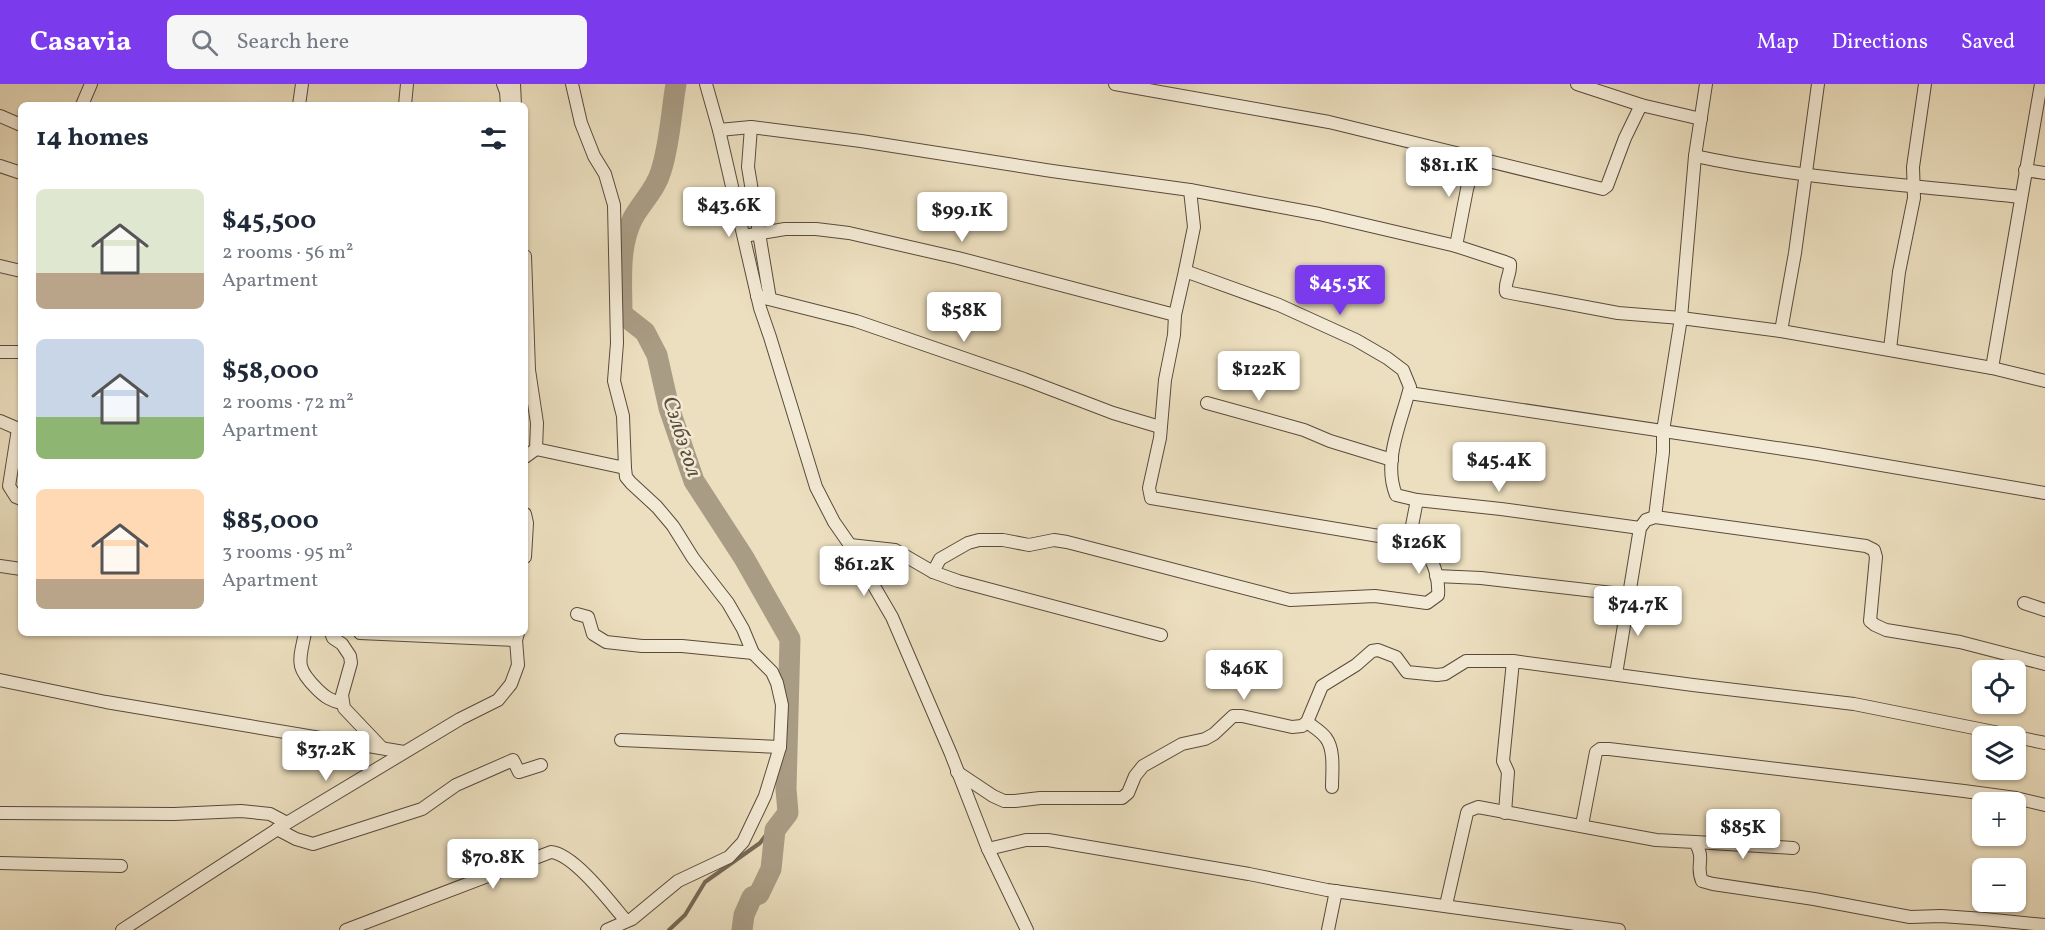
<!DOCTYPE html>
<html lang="en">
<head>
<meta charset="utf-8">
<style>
  :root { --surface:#fff; --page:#f6f6f7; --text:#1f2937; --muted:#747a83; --accent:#7c3aed }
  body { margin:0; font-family:Vollkorn,serif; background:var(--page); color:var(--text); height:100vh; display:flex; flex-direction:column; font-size:22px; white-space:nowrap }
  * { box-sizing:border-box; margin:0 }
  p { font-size:20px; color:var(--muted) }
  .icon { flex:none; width:33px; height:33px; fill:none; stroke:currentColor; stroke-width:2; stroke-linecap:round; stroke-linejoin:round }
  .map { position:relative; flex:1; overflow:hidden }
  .sheet { position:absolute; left:18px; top:18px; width:510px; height:534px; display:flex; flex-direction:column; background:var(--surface); border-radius:9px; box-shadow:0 2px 4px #0004 }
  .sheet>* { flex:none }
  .buttons { position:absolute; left:1972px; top:576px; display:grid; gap:12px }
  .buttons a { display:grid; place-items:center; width:54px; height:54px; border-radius:9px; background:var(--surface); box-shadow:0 2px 4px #0004; font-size:30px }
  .price { position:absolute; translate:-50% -51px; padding:0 14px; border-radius:6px; background:#fff; color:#222; font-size:20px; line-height:39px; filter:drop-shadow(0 2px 3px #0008) }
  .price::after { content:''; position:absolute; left:50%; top:36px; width:18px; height:14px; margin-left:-9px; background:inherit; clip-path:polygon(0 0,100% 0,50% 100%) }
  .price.selected { background:var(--accent); color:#fff }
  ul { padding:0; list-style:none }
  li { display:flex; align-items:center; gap:18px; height:150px; padding:0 18px }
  li span { display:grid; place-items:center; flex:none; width:168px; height:120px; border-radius:9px; color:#555 }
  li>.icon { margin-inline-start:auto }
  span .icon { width:72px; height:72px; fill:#fffc; stroke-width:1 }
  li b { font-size:26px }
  h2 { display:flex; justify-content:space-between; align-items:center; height:72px; padding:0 18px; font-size:26px }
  header { display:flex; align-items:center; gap:36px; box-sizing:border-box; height:84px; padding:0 30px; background:var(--accent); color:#fff }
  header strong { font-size:28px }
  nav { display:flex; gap:33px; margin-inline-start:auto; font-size:21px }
  .search { width:420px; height:54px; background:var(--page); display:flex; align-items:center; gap:15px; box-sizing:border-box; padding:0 21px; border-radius:9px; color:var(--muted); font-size:22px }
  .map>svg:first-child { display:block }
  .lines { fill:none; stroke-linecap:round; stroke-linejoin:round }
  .stream { stroke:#756856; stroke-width:4 }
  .river { stroke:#a99c84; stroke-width:21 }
  .minor-casing { stroke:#584b3d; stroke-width:14 }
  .minor { stroke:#f3ead5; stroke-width:12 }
  .labels { text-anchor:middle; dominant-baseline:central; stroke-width:5; stroke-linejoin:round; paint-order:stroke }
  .water-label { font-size:22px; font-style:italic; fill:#5b4e40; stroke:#f3ead5 }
</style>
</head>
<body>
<header>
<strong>Casavia</strong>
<div class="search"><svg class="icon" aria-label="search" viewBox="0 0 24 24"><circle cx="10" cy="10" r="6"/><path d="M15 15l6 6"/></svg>Search here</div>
<nav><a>Map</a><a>Directions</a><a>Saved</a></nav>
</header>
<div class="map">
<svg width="2045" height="846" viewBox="0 0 2045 846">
  <rect width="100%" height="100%" fill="#ecdfbf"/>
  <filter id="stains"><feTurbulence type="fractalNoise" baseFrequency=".00333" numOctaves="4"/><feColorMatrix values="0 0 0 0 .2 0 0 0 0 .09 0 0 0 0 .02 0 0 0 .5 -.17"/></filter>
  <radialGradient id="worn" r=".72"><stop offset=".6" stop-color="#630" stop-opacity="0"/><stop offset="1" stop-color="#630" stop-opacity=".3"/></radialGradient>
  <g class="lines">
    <polyline class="stream" points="669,846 685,831 705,798 760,759 780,732 786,705"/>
    <path class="river" d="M676,0C671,29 670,59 661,87C656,105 642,118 633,134C618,163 622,198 622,230L645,248L657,271L669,324L694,397L744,474L790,555L786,705L788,729L775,746L771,785L759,810L752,813L744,831L742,846"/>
    <defs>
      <g id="minor">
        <polyline points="503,0 506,8 507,21"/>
        <polyline points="514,0 515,21"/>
        <path d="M706,0L719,46L751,43L861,57L1052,87L1190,106L1319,130L1456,162L1505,178L1510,180C1511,190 1504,199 1506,208L1511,209L1618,229L1681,234L1781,247L1992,284L2045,297"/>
        <polyline points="1115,0 1329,38 1603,105 1607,102 1625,54 1641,21"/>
        <polyline points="1577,0 1641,21 1701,35"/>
        <polyline points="82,21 91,0"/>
        <polyline points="299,21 302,0"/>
        <polyline points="405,21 407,0"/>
        <polyline points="0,32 21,41"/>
        <polyline points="751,43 748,83 770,215"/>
        <polyline points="719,46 760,224 770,253 816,403 834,438 850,461 892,533 951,670 988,765 1027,846"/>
        <path d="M1695,72C1802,95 1912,101 2021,113"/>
        <polyline points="0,82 21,89"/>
        <polyline points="2025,86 2045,89"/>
        <path d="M1190,106L1194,143L1185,187L1279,221L1356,256L1387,274L1403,286L1410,303C1402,337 1382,376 1396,411L1417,416"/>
        <polyline points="744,152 785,145 816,145 849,149 958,174 1175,231"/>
        <polyline points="1456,162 1467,105 1476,74"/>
        <polyline points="525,172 529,286 537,339 536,365 525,373"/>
        <polyline points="0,182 21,187"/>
        <polyline points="757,212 856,237 1024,295 1113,329 1160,343"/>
        <polyline points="1781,247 1795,169 1818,0"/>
        <polyline points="1890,265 1899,188 1914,114 1913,83 1925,0"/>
        <polyline points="0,268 21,268"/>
        <polyline points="1992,284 2041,0"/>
        <polyline points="1409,309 1817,370 2045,409"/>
        <polyline points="1207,319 1304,346 1330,357 1392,376"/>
        <polyline points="0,337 21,346"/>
        <polyline points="18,345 9,402 16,413 21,415"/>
        <polyline points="536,365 625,384 623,332 614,297 617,259 614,121 605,90 594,72 581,39 572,0"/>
        <polyline points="625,384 626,393 631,399 657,423 673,442 693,474 728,519 743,545 753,569 772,588 777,599 782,621 780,663"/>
        <polyline points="525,430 527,439 525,473"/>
        <polyline points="1655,433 1663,368 1663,347 1681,234 1695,72 1706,0"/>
        <polyline points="1409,457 1417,416 1501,425 1640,444"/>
        <polyline points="850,461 895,466 933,488 958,497 1161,551"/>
        <polyline points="0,482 21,485"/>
        <path d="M933,488L940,475L968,459L979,456H1003L1029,461L1054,456L1067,458L1290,516L1375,512L1427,519L1438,511C1439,500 1436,481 1428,472C1423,466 1415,465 1409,457L1151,414L1149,404L1160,354L1165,296L1174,251L1175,231L1185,187"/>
        <polyline points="1436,492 1481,494 1630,511"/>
        <polyline points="2024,519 2045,526"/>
        <polyline points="577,530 588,533 593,550 606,558 642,562 682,562 753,569"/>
        <path d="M305,549C299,578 295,583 317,605C325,613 331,617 342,619"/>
        <polyline points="331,549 333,554 342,560 350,572 351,579 342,611 344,624 382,664"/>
        <polyline points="360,549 516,556"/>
        <polyline points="1616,590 1640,444 1646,436 1655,433 1866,462 1874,466 1876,473 1870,537 1875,541 1886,546 1960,558 2045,580"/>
        <polyline points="0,596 106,618 404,668"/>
        <path d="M1307,638C1313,643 1321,647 1326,654C1335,666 1332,688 1332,703"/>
        <polyline points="2016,653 2045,659"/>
        <polyline points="957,688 993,712 1004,717 1015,717 1040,714 1122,714 1128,709 1135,692 1143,682 1182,660 1205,655 1214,650 1233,632 1242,632 1292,643 1302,642 1307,638 1322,602 1356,581 1372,567 1378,566 1396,573 1407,588 1437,591 1445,590 1466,577 1513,577"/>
        <polyline points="0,729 174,730 241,727 270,730 287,739"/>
        <polyline points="1505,729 1508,688 1503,677 1513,577 1693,601 1854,620 2014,652"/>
        <polyline points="1582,741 1596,668 1600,665 1609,665 1964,707 2016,714 2045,721"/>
        <polyline points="277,745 296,755 313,760 422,725 456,701 513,676 519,688 541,681"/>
        <polyline points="1695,758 1793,764"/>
        <polyline points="988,765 1026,756 1048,756 1249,790 1327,806 1619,846"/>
        <polyline points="0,779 121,782"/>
        <path d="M1446,821L1467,729L1468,727L1478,723L1656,756L1695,758C1706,776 1695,781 1702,797L1713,800L1814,815L1910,833L1941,832L1984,835L2045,841"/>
        <polyline points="122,846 287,739 460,635 498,616 511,600 518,581 516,556 518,549"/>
        <path d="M346,846L551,768C574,770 611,819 626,837"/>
        <polyline points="607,846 632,835 678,797 729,773 743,758 765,712 780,663 621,656"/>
        <polyline points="1328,846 1336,807"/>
      </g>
    </defs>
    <use href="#minor" class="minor-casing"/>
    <use href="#minor" class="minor"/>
  </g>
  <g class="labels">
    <g class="water-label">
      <text transform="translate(681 353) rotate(72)">Сэлбэ гол</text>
    </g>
  </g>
  <rect width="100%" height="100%" filter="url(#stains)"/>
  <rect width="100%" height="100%" fill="url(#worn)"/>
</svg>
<div class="buttons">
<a><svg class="icon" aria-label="locate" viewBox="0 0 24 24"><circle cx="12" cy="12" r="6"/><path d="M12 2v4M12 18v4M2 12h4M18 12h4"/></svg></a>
<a><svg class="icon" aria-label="layers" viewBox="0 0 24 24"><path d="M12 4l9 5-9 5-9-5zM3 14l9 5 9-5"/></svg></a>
<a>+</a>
<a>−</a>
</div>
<b class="price" style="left:1449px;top:114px">$81.1K</b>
<b class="price" style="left:729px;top:154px">$43.6K</b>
<b class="price" style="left:962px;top:159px">$99.1K</b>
<b class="price selected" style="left:1340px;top:232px">$45.5K</b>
<b class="price" style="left:964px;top:259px">$58K</b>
<b class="price" style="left:1259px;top:318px">$122K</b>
<b class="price" style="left:1499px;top:409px">$45.4K</b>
<b class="price" style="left:1419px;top:491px">$126K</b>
<b class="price" style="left:864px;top:513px">$61.2K</b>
<b class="price" style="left:1638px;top:553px">$74.7K</b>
<b class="price" style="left:1244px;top:617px">$46K</b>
<b class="price" style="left:326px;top:698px">$37.2K</b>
<b class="price" style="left:1743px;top:776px">$85K</b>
<b class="price" style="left:493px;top:806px">$70.8K</b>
<section class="sheet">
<h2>14 homes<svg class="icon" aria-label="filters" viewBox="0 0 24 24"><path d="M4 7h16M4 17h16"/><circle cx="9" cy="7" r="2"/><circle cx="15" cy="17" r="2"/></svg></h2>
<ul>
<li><span style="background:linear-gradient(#dfe7d0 70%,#b9a48a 0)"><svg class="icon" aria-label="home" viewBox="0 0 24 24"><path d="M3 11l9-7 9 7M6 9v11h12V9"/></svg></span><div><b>$45,500</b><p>2 rooms · 56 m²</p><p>Apartment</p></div></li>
<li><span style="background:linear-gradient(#c9d6e8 65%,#8fb573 0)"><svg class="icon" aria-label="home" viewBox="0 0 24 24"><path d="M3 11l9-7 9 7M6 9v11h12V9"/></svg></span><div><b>$58,000</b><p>2 rooms · 72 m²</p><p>Apartment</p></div></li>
<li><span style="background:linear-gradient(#ffd9b3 75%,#b9a48a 0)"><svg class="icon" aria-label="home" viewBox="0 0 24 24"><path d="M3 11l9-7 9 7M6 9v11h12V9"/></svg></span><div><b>$85,000</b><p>3 rooms · 95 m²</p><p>Apartment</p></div></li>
</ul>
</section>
</div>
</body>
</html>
